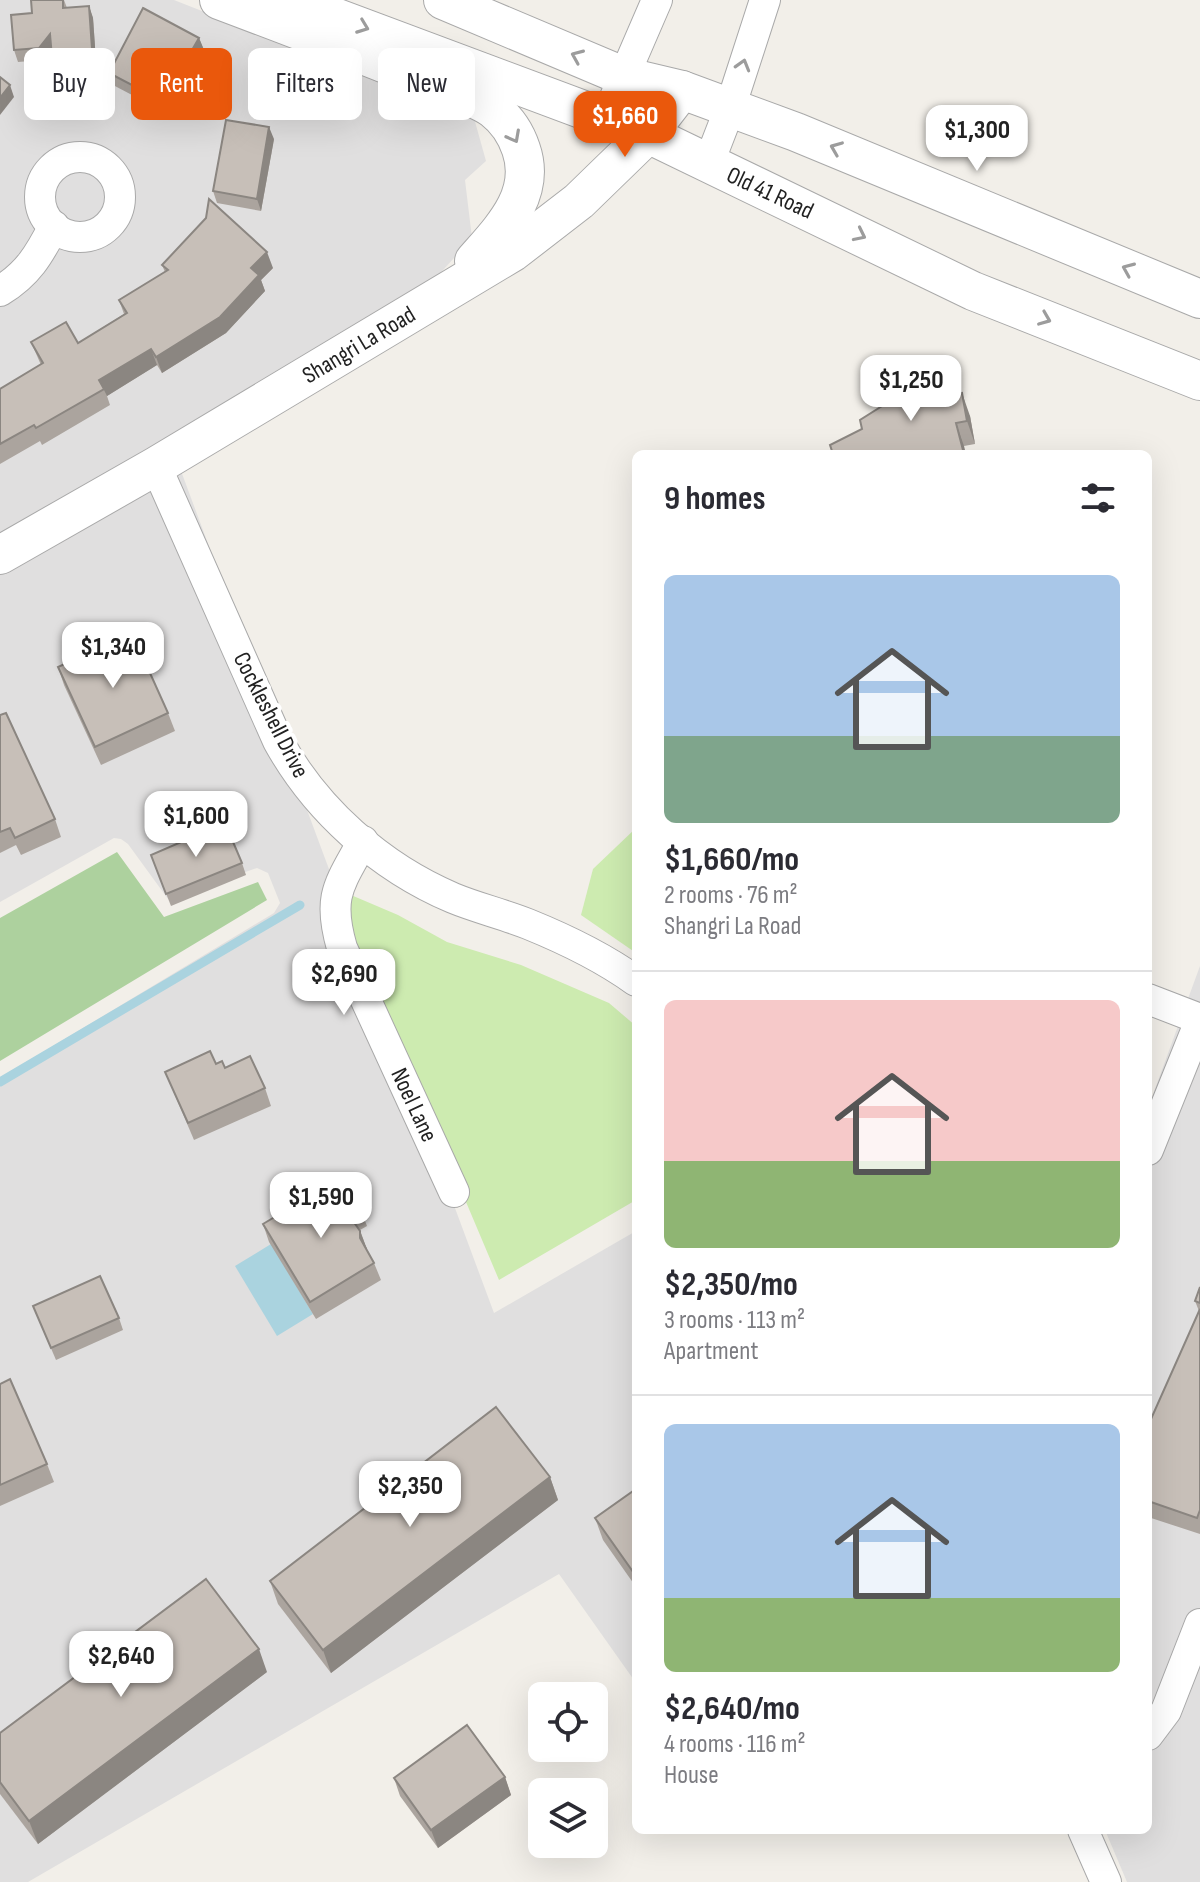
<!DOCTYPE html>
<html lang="en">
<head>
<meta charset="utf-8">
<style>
  :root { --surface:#fff; --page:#f7f7f7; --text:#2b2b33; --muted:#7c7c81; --line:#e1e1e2; --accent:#ea580c }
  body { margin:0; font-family:"Sofia Sans Condensed",sans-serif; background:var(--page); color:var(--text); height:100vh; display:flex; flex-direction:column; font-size:30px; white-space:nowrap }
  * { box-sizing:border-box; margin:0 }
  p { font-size:26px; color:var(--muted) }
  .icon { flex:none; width:44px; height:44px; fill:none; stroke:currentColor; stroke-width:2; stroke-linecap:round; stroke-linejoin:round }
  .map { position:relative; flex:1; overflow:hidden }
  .details { position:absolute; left:632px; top:450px; width:520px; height:1384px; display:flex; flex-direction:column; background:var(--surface); border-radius:12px; box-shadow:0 8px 32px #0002 }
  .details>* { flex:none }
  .banner { position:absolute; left:24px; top:48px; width:488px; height:72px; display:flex; gap:16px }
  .tools { position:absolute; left:528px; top:1682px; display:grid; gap:16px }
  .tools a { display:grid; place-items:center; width:80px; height:80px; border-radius:12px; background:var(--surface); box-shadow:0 8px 32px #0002; font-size:40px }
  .price { position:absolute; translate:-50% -68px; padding:0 18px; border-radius:16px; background:#fff; color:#222; font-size:26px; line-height:52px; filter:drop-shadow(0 2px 4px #0008) }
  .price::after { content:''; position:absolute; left:50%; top:48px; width:24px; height:18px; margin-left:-12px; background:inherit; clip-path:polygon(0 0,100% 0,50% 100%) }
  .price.active { background:var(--accent); color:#fff }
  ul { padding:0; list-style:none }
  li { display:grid; align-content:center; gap:16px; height:424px; padding:0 32px }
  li+li { border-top:2px solid var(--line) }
  li span { display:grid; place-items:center; height:248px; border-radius:12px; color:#555 }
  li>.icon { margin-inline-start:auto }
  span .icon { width:144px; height:144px; fill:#fffc; stroke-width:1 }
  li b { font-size:34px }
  h2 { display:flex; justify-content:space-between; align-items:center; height:96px; padding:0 32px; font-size:34px }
  .pill { padding:0 28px; border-radius:12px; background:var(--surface); box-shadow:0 8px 32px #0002; font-size:28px; line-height:72px }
  .pill.active { background:var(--accent); color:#fff }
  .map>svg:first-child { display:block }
  .residential { fill:#e0dfdf }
  .grass { fill:#cdebb0 }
  .forest { fill:#add19e }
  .water { fill:#aad3df }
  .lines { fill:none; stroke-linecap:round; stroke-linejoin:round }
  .stream { stroke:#aad3df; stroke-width:9 }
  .minor-casing { stroke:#a9a9a9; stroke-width:32 }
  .tertiary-casing { stroke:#a9a9a9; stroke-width:40 }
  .minor { stroke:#fff; stroke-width:30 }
  .tertiary { stroke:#fff; stroke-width:38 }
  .wall { fill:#aba49e }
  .shaded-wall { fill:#8b8681 }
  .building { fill:#c7bfb8; stroke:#8b8681; stroke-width:2 }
  .oneway { stroke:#9c9c9c }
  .labels { text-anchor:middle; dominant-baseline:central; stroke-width:8; stroke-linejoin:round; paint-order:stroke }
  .street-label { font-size:24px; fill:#222; stroke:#fff }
</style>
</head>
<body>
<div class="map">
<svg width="1200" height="1882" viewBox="0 0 1200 1882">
  <rect width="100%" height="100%" fill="#f2efe9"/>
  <g class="residential">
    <polygon points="0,0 174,0 474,118 486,161 465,180 472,238 435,279 148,451 0,535"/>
    <polygon points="181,471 494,1313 636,1231 636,1683 559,1574 28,1882 0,1882 0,1078 274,913 280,903 268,873 257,868 168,899 128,844 121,839 114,838 0,902 0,575"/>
    <polygon points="1200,966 1200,1882 1127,1882 1105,1830 1148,1830 1148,1108"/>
  </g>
  <g class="grass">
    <polygon points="636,828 636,953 581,915 593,869"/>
    <polygon points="351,895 398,915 447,942 521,965 609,1003 636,1026 636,1200 499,1280 346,918"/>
  </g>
  <polygon class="forest" points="117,852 164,917 258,882 267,900 0,1061 0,918"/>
  <polygon class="water" points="271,1244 313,1314 277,1336 235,1266"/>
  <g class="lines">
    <polyline class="stream" points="0,1082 300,905"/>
    <defs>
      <g id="minor">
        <polyline points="606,118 657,0"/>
        <circle cx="80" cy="197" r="40"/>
        <polyline points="708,165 730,108 765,0"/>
        <path d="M0,291C28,274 39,255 54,226"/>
        <path d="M156,466L278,741C316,810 380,867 453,898C477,908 503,914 528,924C565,939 604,958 636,981"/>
        <path d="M363,841C339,885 327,896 342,948L454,1192"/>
        <polyline points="1148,999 1200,1019"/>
        <polyline points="1148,1150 1200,1021"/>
        <polyline points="1148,1735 1166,1711 1200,1624"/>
        <polyline points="1083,1830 1106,1882"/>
      </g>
      <g id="tertiary">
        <path d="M219,0C288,26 357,52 425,80C445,88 477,97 493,109C506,119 516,134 521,149C537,195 501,230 474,261"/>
        <polyline points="289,0 648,134 973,291 1200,381"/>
        <polyline points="443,0 623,76 682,90 796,132 1200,299"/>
        <polyline points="0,555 156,466 513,252 579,201 648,134 682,90"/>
      </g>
    </defs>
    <use href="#minor" class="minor-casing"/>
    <use href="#tertiary" class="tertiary-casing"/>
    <use href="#minor" class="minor"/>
    <use href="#tertiary" class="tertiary"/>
  </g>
  <g class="wall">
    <polygon points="31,0 64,0 67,8 89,6 93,18 98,90 58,93 54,81 51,50 43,60 18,62 14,50 32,13"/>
    <polygon points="199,38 204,50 201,55 207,67 187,104 160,90 151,105 113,85 109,73"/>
    <polygon points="274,139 261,211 217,203 213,191"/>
    <polygon points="162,265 273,268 261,280 265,291 226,333 162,373 157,365 107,396 110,405 42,445 40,441 0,464 0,389 41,365 31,342 78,343 124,314 119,300 165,272"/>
    <polygon points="917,384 949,395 970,416 975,444 964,446 862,429 890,401"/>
    <polygon points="58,667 168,713 175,731 101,765 64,685"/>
    <polygon points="0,715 55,819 61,837 21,855 16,845 0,853"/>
    <polygon points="151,855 242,863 246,875 171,906"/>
    <polygon points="216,1064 265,1088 271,1106 194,1140 165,1072"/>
    <polygon points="360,1208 367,1226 360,1230 367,1250 374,1263 381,1280 316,1319 269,1242 263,1224"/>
    <polygon points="1200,1287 1200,1534 1148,1517 1148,1418 1151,1419 1199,1311 1195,1301"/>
    <polygon points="33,1306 119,1318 123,1330 56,1360"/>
    <polygon points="0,1384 47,1464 54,1482 0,1506"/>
    <polygon points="550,1477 558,1500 331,1673 278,1604 270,1581"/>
    <polygon points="636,1489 636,1587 603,1540 595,1518"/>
    <polygon points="267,1672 38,1844 0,1794 0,1733"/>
    <polygon points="505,1777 511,1795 438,1848 400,1796 394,1778"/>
  </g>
  <g class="shaded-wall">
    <polygon points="89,6 93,18 98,90 94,78"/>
    <polygon points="50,34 54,46 43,60 39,48"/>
    <polygon points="199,38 204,50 197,62 192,50"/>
    <polygon points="202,55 207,67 187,104 183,92"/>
    <polygon points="155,78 160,90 151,105 147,93"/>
    <polygon points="10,85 14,97 0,115 0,98"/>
    <polygon points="269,127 274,139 261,211 257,199"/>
    <polygon points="267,252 273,268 261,280 265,291 226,333 162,373 156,357 251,268"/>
    <polygon points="151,349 157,365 107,396 99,380"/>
    <polygon points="962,393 970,416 975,444 967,421"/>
    <polygon points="956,423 964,446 966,454 964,454"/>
    <polygon points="360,1231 367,1249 366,1256 360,1238"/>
    <polygon points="550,1477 558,1500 331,1673 323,1650"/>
    <polygon points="259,1649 267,1672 38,1844 29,1821"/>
    <polygon points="505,1777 511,1795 438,1848 431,1830"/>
  </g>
  <g class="building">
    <polygon points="31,0 63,0 63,8 89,6 94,78 54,81 50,34 39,48 14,50 11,15 32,13"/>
    <polygon points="143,8 199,38 192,50 202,55 183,92 155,78 147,93 109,73"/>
    <polygon points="0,77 10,85 0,98"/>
    <polygon points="226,120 269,127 257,199 213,191"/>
    <polygon points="209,199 267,252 251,268 259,275 220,317 156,357 151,349 99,380 104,389 36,428 34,425 0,444 0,389 43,363 31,342 66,322 78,343 127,313 119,300 168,270 162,265 206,218"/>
    <polygon points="910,375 917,384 939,375 949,395 962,393 967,421 956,423 964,454 833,454 830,445 862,429 860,420 890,401 890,391"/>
    <polygon points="132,633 168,713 95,747 58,667"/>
    <polygon points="6,713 55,819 15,838 10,828 0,832 0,715"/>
    <polygon points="225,823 242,863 166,894 151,855"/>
    <polygon points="210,1051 216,1064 222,1061 225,1068 250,1056 265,1088 188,1123 165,1072"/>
    <polygon points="341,1177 360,1208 349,1215 360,1231 360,1238 374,1263 310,1302 263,1224"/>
    <polygon points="100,1276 119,1318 51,1348 33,1306"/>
    <polygon points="1200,1287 1200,1303 1195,1301"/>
    <polygon points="1200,1309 1200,1510 1197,1518 1148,1501 1148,1418 1151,1419"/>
    <polygon points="10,1379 47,1464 0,1485 0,1384"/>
    <polygon points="496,1407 550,1477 323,1650 270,1581"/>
    <polygon points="636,1489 636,1576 595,1518"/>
    <polygon points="206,1579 259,1649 29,1821 0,1782 0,1733"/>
    <polygon points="467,1725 505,1777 431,1830 394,1778"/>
  </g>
  <defs><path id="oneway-chevron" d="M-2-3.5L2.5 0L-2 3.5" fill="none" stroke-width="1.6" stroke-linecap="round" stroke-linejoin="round" transform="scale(2)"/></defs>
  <g class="oneway">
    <use href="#oneway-chevron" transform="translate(363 27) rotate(21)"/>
    <use href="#oneway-chevron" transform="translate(577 56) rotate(-157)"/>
    <use href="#oneway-chevron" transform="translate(743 65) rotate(-74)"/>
    <use href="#oneway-chevron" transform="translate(514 137) rotate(62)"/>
    <use href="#oneway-chevron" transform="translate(836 148) rotate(-158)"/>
    <use href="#oneway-chevron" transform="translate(860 235) rotate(26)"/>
    <use href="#oneway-chevron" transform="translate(1128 269) rotate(-157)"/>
    <use href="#oneway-chevron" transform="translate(1045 319) rotate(22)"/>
  </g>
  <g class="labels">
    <g class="street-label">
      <text transform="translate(770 193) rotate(25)">Old 41 Road</text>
      <text transform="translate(359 345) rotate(-31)">Shangri La Road</text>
      <text transform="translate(271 715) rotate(63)">Cockleshell Drive</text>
      <text transform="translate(414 1105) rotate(65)">Noel Lane</text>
    </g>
  </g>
</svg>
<div class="tools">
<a><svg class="icon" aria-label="locate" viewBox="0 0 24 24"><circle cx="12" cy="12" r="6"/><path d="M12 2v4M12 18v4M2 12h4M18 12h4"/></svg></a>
<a><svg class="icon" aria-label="layers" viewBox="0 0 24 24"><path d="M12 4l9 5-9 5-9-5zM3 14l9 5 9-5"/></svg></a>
</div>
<b class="price active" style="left:625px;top:159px">$1,660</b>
<b class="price" style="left:977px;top:173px">$1,300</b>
<b class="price" style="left:911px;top:423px">$1,250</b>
<b class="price" style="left:113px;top:690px">$1,340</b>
<b class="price" style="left:196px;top:859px">$1,600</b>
<b class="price" style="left:344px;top:1017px">$2,690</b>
<b class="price" style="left:321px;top:1240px">$1,590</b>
<b class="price" style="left:410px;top:1529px">$2,350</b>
<b class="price" style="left:121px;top:1699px">$2,640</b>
<div class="banner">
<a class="pill">Buy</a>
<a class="pill active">Rent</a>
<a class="pill">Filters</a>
<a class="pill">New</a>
</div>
<section class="details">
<h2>9 homes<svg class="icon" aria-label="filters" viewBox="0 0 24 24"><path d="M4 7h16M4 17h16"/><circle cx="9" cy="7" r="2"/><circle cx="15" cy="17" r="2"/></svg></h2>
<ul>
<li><span style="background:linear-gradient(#a9c7e8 65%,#7fa58c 0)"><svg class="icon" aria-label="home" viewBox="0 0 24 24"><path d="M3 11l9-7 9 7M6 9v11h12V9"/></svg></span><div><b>$1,660/mo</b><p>2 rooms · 76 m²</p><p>Shangri La Road</p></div></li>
<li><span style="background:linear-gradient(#f6c9c9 65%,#8fb573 0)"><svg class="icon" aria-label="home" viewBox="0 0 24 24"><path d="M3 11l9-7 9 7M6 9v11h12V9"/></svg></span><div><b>$2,350/mo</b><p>3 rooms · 113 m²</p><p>Apartment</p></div></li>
<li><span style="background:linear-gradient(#a9c7e8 70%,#8fb573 0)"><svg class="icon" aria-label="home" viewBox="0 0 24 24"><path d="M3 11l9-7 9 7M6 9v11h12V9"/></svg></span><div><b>$2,640/mo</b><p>4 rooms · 116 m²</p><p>House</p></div></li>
</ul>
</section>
</div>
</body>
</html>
